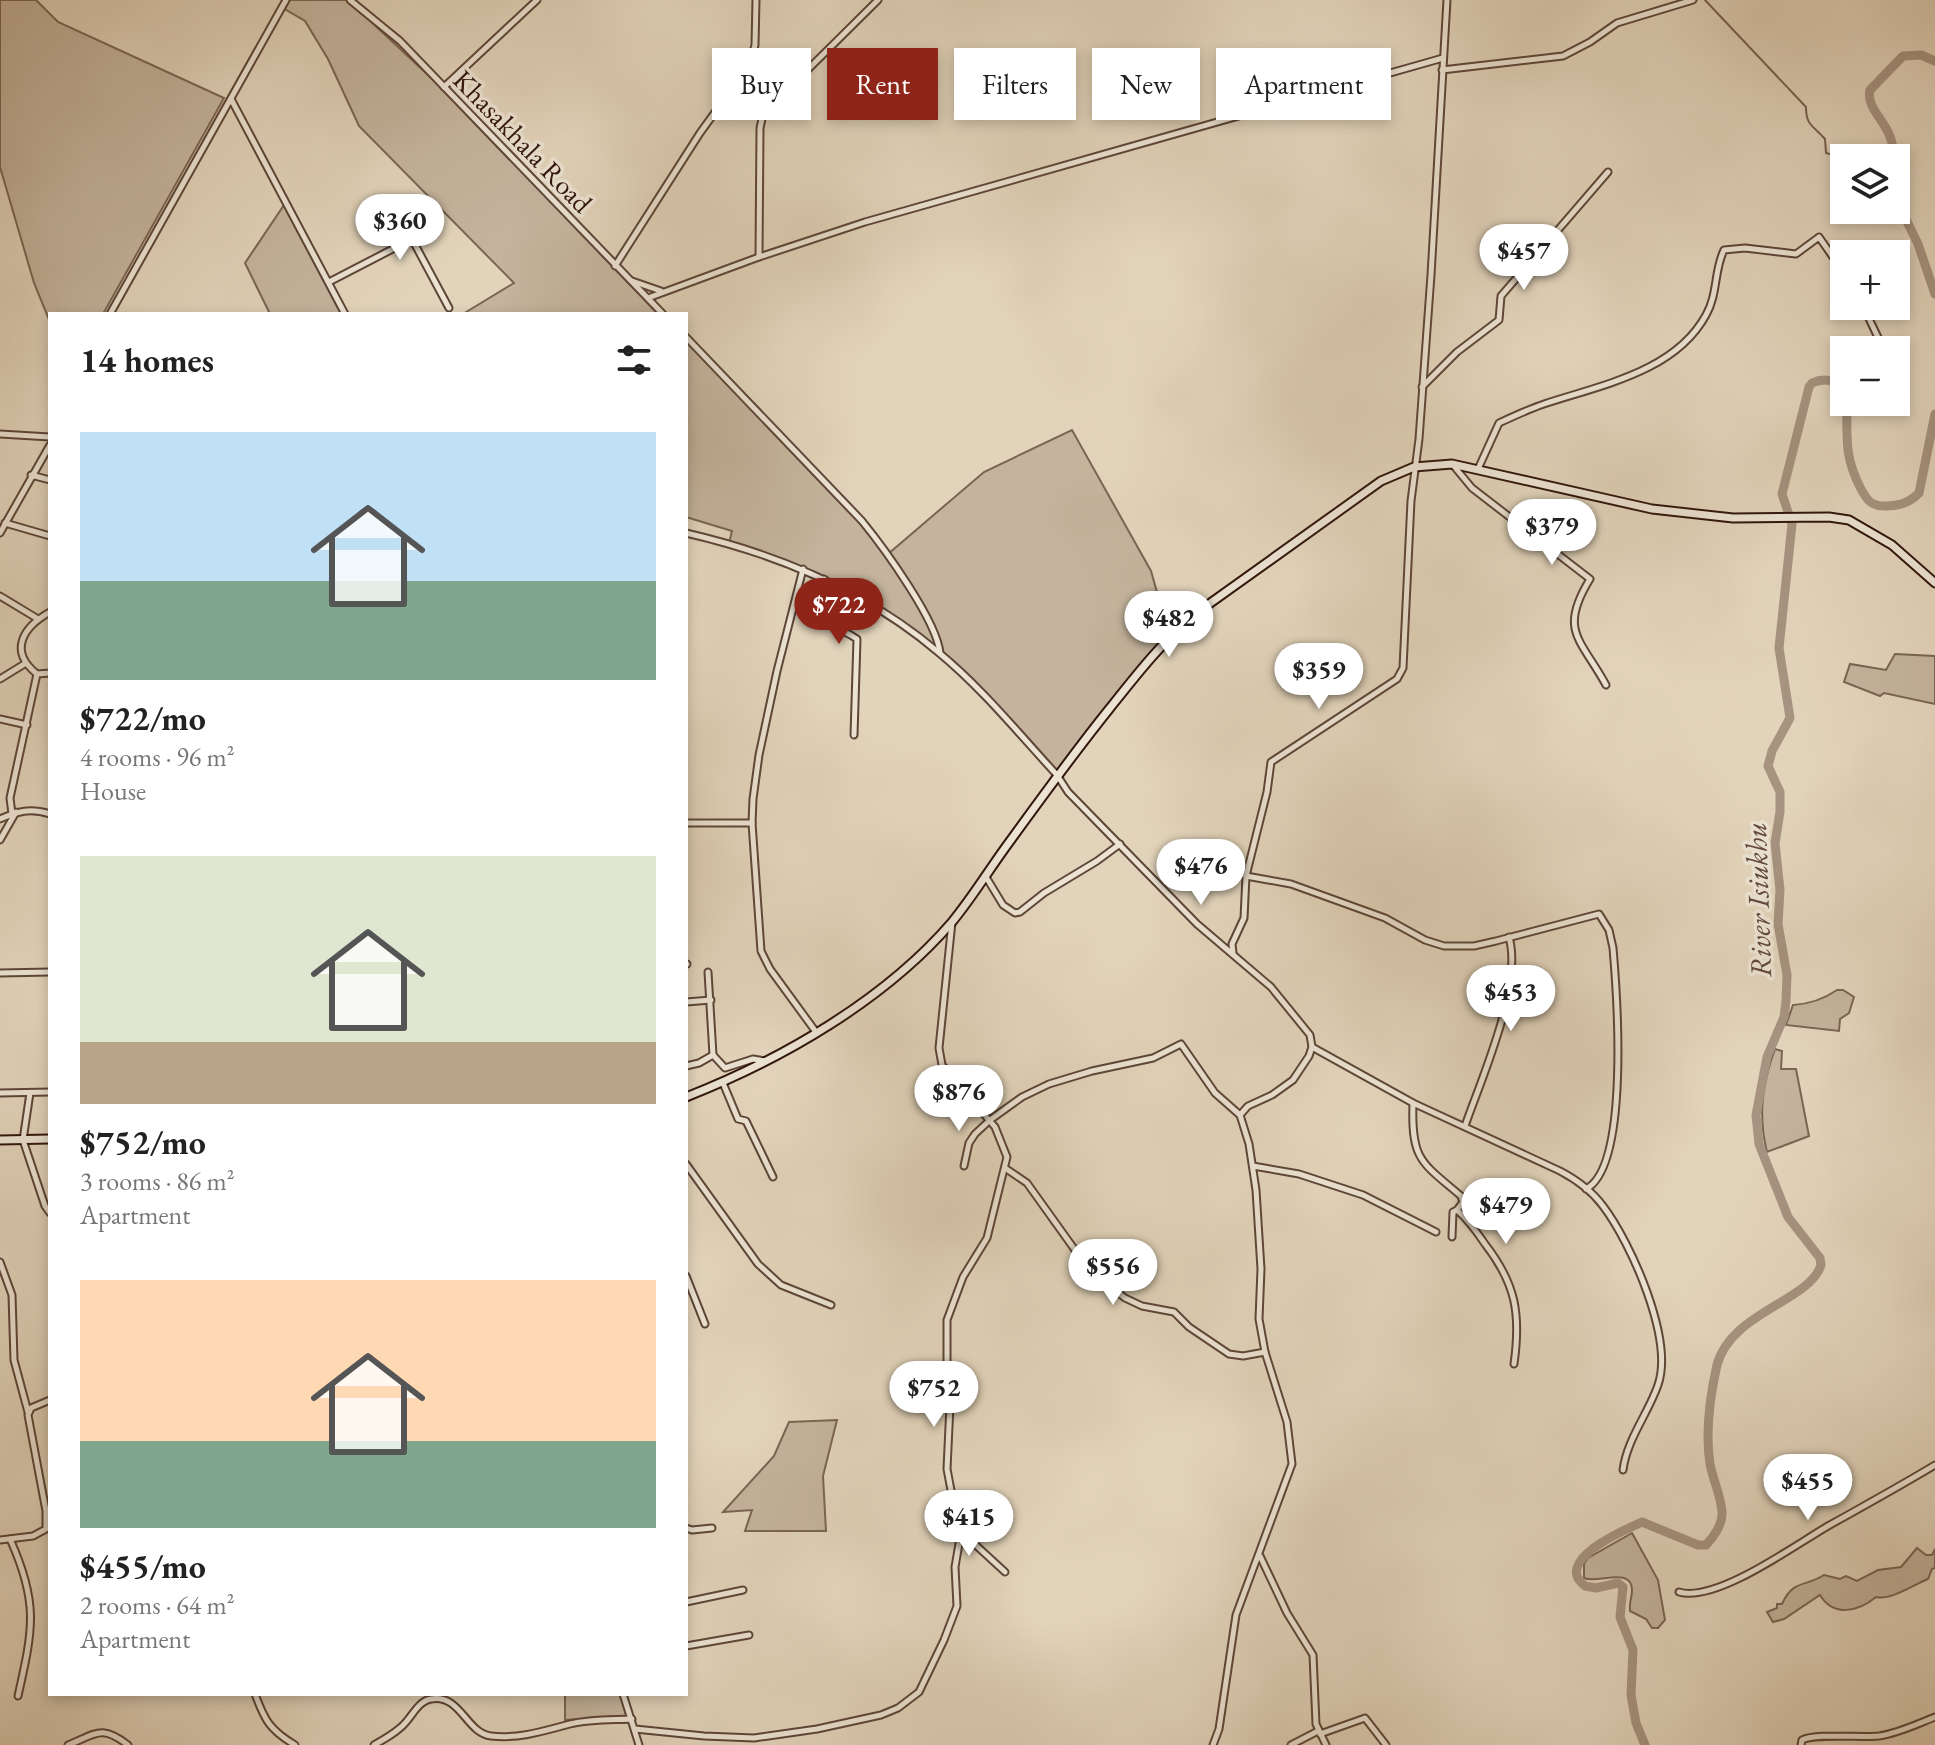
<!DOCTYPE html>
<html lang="en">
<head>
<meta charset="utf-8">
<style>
  :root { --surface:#fff; --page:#f2f2f2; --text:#222; --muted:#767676; --accent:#8f2418 }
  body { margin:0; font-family:"EB Garamond",serif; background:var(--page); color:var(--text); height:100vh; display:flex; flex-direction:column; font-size:30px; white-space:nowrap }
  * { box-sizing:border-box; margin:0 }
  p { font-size:26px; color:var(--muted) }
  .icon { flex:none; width:44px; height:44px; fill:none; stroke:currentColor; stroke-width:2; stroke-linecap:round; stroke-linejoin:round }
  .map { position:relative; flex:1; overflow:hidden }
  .side { position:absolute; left:48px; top:312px; width:640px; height:1384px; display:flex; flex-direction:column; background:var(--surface); border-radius:0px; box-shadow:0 4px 12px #0003 }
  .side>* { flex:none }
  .top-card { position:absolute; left:712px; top:48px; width:760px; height:72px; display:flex; gap:16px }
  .tools { position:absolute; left:1830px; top:144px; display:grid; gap:16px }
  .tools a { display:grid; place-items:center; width:80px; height:80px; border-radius:0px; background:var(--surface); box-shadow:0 4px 12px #0003; font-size:40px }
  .price { position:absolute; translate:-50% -68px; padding:0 18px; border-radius:28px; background:#fff; color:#222; font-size:26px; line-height:52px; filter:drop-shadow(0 2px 4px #0008) }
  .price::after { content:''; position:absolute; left:50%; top:48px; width:24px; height:18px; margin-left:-12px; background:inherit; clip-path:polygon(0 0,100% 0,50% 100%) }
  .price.current { background:var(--accent); color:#fff }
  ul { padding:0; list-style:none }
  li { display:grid; align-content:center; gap:16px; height:424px; padding:0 32px }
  li span { display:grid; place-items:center; height:248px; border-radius:0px; color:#555 }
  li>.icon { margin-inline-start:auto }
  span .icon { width:144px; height:144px; fill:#fffc; stroke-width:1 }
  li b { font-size:34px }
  h2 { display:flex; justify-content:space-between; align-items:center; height:96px; padding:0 32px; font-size:34px }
  .chip { padding:0 28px; border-radius:0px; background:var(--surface); box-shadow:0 4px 12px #0003; font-size:28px; line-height:72px }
  .chip.current { background:var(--accent); color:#fff }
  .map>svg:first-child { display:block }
  .green { fill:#c4b49d; stroke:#7a6554; stroke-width:2 }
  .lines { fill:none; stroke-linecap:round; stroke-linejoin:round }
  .stream { stroke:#776152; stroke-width:2 }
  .river { stroke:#a69380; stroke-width:9 }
  .street-casing { stroke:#5d4638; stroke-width:9 }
  .secondary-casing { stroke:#31160c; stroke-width:11 }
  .street { stroke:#ece3d3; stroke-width:5 }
  .secondary { stroke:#ece3d3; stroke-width:7 }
  .labels { text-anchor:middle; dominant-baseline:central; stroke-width:7; stroke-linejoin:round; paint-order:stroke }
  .street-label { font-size:28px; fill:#31160c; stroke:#ece3d3 }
  .water-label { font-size:30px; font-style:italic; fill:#60483a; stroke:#ece3d3 }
</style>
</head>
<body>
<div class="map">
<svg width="1935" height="1745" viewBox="0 0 1935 1745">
  <rect width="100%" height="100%" fill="#e2d4bb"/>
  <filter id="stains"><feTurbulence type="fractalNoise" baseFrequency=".0025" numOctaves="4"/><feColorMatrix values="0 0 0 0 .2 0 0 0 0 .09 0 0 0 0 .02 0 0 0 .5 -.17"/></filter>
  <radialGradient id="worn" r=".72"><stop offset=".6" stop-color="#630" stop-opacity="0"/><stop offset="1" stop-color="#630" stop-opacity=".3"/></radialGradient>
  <g class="green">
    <polygon points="0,0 36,0 58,22 224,98 103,314 50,314 50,322 34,283 0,167"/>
    <polygon points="285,0 347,0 350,2 443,89 658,314 463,314 514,283 359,126 328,59 305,21 281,7"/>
    <polygon points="284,205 341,314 270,314 245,263"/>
    <polygon points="686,339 827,484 888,554 984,472 1072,430 1151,571 1169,635 1057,775 971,681 884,611 819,576 729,543 732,531 686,517"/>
    <polygon points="1895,654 1935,656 1935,704 1884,693 1880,696 1844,682 1850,664 1886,670"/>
    <path d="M1837,990H1843L1854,997L1849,1013L1840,1019L1839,1031L1786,1025L1793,1005C1809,1004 1824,999 1837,990Z"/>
    <path d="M1775,1049L1782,1051L1781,1069H1796L1809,1136L1767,1152C1758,1116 1762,1084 1775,1049Z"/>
    <polygon points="837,1420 823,1476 826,1531 745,1531 752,1510 723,1512 774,1456 789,1422"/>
    <path d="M1632,1533L1658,1580L1665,1620L1658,1628H1652L1646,1619L1630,1611C1629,1603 1632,1597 1632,1590C1632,1566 1597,1584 1584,1578V1564L1588,1558Z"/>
    <path d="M1917,1548L1926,1555H1932L1935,1549V1568L1932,1569L1928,1579C1913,1585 1890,1601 1876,1597C1858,1612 1833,1617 1820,1595L1784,1619L1773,1622L1767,1612L1777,1608V1604H1782C1793,1579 1806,1587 1824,1575L1840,1579L1846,1576L1857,1581L1878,1570L1901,1567Z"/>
    <polygon points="565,1694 620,1694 627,1716 565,1720"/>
  </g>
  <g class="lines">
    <g class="stream">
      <path d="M1705,0L1806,107C1806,126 1813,125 1825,139L1826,153L1845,158"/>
      <polyline points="1873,158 1876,156 1882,158"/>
    </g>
    <g class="river">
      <path d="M1893,158C1896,124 1865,113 1870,90L1903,56L1921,55L1935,61"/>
      <polyline points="1896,199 1918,244 1935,294"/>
      <path d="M1847,402C1847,437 1844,457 1861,489C1867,500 1871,506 1885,506C1899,506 1909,503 1919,493L1935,414"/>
      <path d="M1645,1745L1636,1723L1631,1695L1633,1650L1620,1617L1623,1587L1618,1583L1596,1588L1585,1586C1552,1561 1624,1530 1642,1522L1698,1545H1706C1714,1537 1723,1523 1722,1512C1721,1496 1713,1480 1710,1464C1705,1432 1710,1396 1717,1365C1731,1312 1810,1301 1821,1265L1820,1258L1788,1217L1759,1144L1756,1115L1767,1057L1784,1017L1786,1001L1787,975L1778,924L1780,890L1775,843L1780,812V792L1768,766L1772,751L1790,718L1779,648L1792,524L1782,494L1809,387L1812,383C1823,378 1835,379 1844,389"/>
    </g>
    <defs>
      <g id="street">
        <polyline points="350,0 400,41 663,314"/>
        <polyline points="1442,70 1563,56 1590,42 1617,23 1693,0"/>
        <polyline points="444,87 537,0"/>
        <polyline points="231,99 345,314"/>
        <polyline points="392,203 412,239"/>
        <polyline points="759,257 760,128 763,114 878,0"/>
        <polyline points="615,266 700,133 750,64 755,45 756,0"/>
        <polyline points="632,281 661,291"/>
        <polyline points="329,282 412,239 449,308"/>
        <polyline points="648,298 759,257 865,222 1443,58"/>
        <polyline points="1863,306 1884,350"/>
        <polyline points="110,314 286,0"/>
        <path d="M686,337L862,521C884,548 937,621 940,653"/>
        <polyline points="1422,387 1457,352 1499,320 1501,296 1608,172"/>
        <polyline points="0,434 50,437"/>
        <path d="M1453,465L1472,488L1590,579C1558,631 1581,639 1606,685"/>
        <path d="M1478,469L1499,423C1514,416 1529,409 1544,404C1601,385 1675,372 1706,315C1718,294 1714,270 1724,250L1745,248L1796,254L1819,237L1844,273"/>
        <polyline points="31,475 50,480"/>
        <polyline points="5,523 50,536"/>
        <polyline points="0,533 50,445"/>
        <path d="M686,533C777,554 866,591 938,652C982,688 1019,734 1057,775L1068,792L1197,924L1271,987L1310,1035L1312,1047L1309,1056L1293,1080L1272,1095L1248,1106L1240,1115L1249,1144L1256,1190L1261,1269L1259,1319L1265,1352L1287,1422L1292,1464L1236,1615L1219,1729L1213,1745"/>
        <polyline points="803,569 777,671 759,755 753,799 752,823 761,951 770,969 816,1032"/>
        <path d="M824,579C810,637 820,614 857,639L854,735"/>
        <polyline points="0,596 38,619"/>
        <path d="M50,612C23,627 8,651 37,674L50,673"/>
        <polyline points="0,679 26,663"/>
        <polyline points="0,719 27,725"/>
        <polyline points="12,814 10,798 37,674"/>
        <path d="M0,819C18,811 30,808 50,814"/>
        <polyline points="686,823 752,823"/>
        <polyline points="0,840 16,812"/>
        <path d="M1246,876L1291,884L1385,918L1425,940L1444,946H1474L1496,941L1599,914L1609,930L1613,948C1617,994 1630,1166 1586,1189"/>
        <polyline points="986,877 1003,905 1015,913 1020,912 1044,893 1097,861 1120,844"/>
        <polyline points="1233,953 1232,944 1244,918 1246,876 1267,792 1271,762 1397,679 1403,668 1411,501 1419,439 1431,275 1447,0"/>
        <polyline points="686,964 687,964"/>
        <polyline points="708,972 713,1055 725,1068 753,1059 765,1061"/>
        <polyline points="0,973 50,972"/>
        <polyline points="686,1002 711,1000"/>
        <path d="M1312,1047L1413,1103L1560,1171C1577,1180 1592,1191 1603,1206C1631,1243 1674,1339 1658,1385C1648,1414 1627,1439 1623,1470"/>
        <polyline points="686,1066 699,1063 713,1055"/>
        <polyline points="723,1083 738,1119 746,1121 773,1177"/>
        <polyline points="0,1093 50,1092"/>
        <polyline points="30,1093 23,1140 45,1206 50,1213"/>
        <path d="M1413,1103C1411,1160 1421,1162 1461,1196L1463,1202L1457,1210"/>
        <path d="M1465,1126C1482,1077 1523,986 1509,937"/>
        <polyline points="686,1164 758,1264 781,1285 831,1305"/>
        <polyline points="964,1166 969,1143 975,1134 990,1120 1022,1097 1049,1084 1092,1071 1153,1058 1181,1044 1215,1093 1240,1115"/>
        <polyline points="1253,1166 1299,1174 1363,1195 1436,1232"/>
        <polyline points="1005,1168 1027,1183 1090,1271 1125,1298 1142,1306 1174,1312 1189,1327 1229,1354 1243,1356 1265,1352"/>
        <path d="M1452,1237L1453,1212L1457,1210C1467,1219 1477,1232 1485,1244C1516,1284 1521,1314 1514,1364"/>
        <polyline points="0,1262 12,1295 14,1360 28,1412"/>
        <polyline points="686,1276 705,1324"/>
        <polyline points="960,1523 968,1538 1005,1572"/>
        <polyline points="686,1528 692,1530 712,1528"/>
        <path d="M10,1539C39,1603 33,1629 18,1696"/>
        <polyline points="0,1540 33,1536 46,1529 46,1511 28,1415 31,1408 50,1400"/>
        <polyline points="1260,1556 1287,1613 1313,1655 1316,1724 1326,1745"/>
        <path d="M1679,1592C1716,1603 1795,1545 1828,1526C1864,1506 1900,1486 1935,1465"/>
        <polyline points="686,1602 743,1590"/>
        <polyline points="686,1646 749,1635"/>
        <path d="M255,1694C265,1721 270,1730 295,1745"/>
        <polyline points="623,1694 639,1745"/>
        <polyline points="635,1729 704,1736 754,1738 817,1729 881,1715 898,1708 919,1692 944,1640 957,1606 955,1567 960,1538 947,1469 950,1405 947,1375 947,1320 963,1277 987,1238 1007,1157 995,1127 942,1065 939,1048 952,922"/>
        <polyline points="1320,1734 1365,1718 1386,1745"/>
        <path d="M68,1745C96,1734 101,1724 128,1745"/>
        <path d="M374,1745C383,1740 392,1735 400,1728C411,1720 417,1701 431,1699C461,1694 466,1733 491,1736C520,1739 543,1731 570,1724C590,1719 611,1720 632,1719"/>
        <polyline points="1291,1745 1318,1731"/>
        <path d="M1801,1745L1802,1740C1816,1733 1860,1738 1879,1736C1899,1733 1917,1724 1935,1717"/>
      </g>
      <g id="secondary">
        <path d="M686,1097C781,1060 885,1000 952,922C971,899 987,873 1005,848C1039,801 1073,754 1110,708C1137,674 1162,642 1195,614L1381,481L1414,467L1452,464L1652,509L1733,518L1829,517L1849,520L1892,545L1935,583"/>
        <polyline points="0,1140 50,1139"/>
      </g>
    </defs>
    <use href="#street" class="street-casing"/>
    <use href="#secondary" class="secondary-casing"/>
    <use href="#street" class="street"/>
    <use href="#secondary" class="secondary"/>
  </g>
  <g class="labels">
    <g class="street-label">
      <text transform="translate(523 141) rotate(46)">Khasakhala Road</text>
    </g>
    <g class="water-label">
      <text transform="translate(1758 900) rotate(-92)">River Isiukhu</text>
    </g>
  </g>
  <rect width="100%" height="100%" filter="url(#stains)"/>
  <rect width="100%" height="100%" fill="url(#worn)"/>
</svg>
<div class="tools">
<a><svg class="icon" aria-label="layers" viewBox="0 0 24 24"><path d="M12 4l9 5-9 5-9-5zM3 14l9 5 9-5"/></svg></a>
<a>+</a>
<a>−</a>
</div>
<b class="price" style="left:400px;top:262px">$360</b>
<b class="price" style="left:1524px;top:292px">$457</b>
<b class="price" style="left:1552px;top:567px">$379</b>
<b class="price current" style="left:839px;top:646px">$722</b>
<b class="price" style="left:1169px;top:659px">$482</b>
<b class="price" style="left:1319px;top:711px">$359</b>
<b class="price" style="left:1201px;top:907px">$476</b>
<b class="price" style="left:1511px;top:1033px">$453</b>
<b class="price" style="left:959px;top:1133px">$876</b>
<b class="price" style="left:1506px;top:1246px">$479</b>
<b class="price" style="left:1113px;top:1307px">$556</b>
<b class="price" style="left:934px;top:1429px">$752</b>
<b class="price" style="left:1808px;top:1522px">$455</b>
<b class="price" style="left:969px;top:1558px">$415</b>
<div class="top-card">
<a class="chip">Buy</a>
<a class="chip current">Rent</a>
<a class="chip">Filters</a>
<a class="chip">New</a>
<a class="chip">Apartment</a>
</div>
<section class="side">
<h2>14 homes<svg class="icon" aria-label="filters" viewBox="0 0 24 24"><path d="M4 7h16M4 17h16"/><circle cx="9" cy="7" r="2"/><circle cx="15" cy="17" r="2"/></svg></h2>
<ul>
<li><span style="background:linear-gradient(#bfe0f5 60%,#7fa58c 0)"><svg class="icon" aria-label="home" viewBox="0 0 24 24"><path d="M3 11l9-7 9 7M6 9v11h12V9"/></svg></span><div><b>$722/mo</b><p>4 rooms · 96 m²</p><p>House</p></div></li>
<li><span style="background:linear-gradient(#dfe7d0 75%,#b9a48a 0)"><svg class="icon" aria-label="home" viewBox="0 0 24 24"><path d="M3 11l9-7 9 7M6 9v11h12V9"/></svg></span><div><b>$752/mo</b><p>3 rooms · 86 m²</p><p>Apartment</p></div></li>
<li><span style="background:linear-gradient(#ffd9b3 65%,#7fa58c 0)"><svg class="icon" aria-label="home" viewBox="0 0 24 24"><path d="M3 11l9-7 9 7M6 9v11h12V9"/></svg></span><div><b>$455/mo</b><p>2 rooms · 64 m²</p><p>Apartment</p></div></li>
</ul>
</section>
</div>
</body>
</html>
